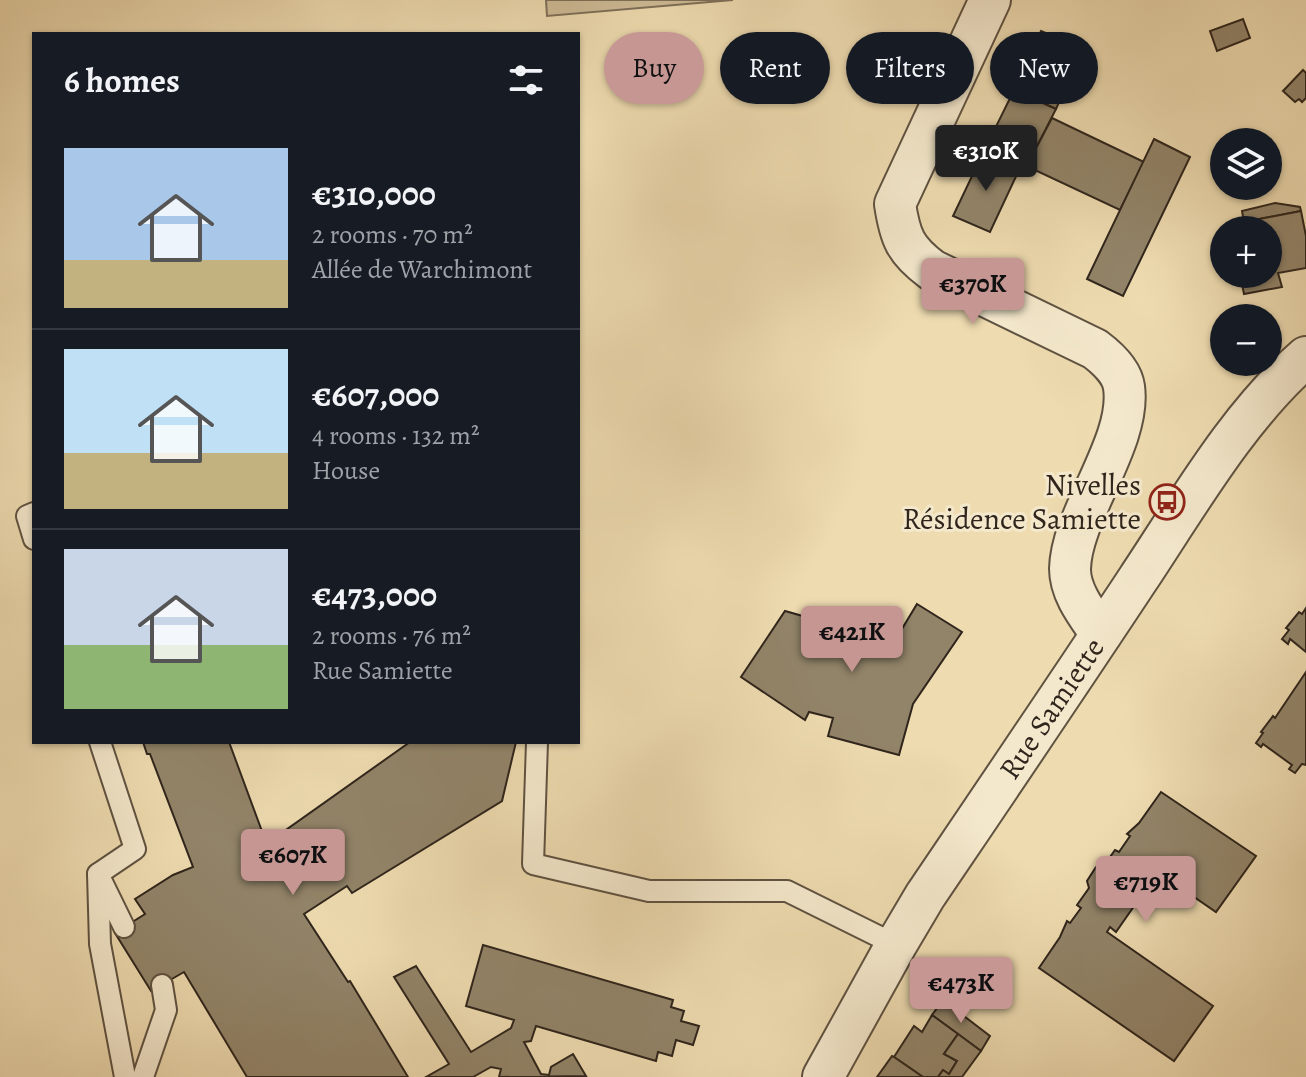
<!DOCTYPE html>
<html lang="en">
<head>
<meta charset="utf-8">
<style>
  :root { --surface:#171b24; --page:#242831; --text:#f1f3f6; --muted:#9ea1a6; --line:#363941; --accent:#c59692 }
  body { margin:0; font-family:Alegreya,serif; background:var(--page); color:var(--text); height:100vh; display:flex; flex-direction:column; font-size:30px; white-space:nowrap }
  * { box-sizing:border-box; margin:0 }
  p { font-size:26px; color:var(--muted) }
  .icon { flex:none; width:44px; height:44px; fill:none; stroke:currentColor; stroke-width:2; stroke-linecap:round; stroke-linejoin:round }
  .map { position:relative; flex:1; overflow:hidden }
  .sheet { position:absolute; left:32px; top:32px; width:548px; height:712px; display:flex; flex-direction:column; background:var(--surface); border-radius:0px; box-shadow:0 2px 6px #0004 }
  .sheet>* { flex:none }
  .banner { position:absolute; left:604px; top:32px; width:582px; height:72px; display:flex; gap:16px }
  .fabs { position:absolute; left:1210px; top:128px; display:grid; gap:16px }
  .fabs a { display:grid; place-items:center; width:72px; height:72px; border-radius:50%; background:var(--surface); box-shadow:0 2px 6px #0004; font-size:40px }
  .price { position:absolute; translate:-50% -68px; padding:0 18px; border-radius:8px; background:var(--accent); color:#111; font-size:26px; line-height:52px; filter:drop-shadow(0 2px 4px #0008) }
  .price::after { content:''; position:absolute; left:50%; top:48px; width:24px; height:18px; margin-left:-12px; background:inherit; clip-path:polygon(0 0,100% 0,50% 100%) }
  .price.current { background:#222; color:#fff }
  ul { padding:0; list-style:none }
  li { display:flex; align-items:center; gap:24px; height:200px; padding:0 32px }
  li+li { border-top:2px solid var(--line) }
  li span { display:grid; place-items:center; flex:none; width:224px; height:160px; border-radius:0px; color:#555 }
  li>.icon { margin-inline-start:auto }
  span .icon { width:96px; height:96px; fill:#fffc; stroke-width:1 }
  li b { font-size:34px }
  h2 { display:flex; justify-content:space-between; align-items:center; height:96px; padding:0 32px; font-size:34px }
  .pill { padding:0 28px; border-radius:36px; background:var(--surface); box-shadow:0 2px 6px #0004; font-size:28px; line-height:72px }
  .pill.current { background:var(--accent); color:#111 }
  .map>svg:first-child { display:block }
  .green { fill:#cebc97; stroke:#7e705a; stroke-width:2 }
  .building { fill:#928469; stroke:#2f251c; stroke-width:2 }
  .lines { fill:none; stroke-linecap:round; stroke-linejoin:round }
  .service-casing { stroke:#5f5241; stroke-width:24 }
  .minor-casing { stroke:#5f5241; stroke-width:44 }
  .service { stroke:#f4e8cc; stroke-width:20 }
  .minor { stroke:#f4e8cc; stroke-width:40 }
  .labels { text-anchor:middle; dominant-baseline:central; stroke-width:6; stroke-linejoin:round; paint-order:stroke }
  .poi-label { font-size:30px; fill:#2f251c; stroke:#f4e8cc; text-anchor:end }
  .street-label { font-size:30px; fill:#2f251c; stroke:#f4e8cc }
</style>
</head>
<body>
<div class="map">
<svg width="1306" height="1077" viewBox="0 0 1306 1077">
  <rect width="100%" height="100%" fill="#eedbb0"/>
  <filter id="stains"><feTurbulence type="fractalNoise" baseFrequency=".0025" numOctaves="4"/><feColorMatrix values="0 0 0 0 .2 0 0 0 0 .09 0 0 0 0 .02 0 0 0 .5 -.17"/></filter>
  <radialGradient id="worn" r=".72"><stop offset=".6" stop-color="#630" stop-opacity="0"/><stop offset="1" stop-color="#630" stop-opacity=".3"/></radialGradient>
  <polygon class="green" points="546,0 733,0 547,16"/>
  <g class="building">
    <polygon points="1243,19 1250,38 1217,51 1210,31"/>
    <polygon points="1041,31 1083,49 1056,109 1014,90"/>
    <polygon points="1303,70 1306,73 1306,98 1302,102 1299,99 1295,102 1283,91"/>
    <polygon points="1014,90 1056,109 1033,154 1028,152 1019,170 983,153"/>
    <polygon points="1052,118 1144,162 1120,210 1022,164 1028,152 1033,154"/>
    <polygon points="1154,139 1190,157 1123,296 1087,279"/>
    <polygon points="983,153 1019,170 990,232 953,216"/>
    <polygon points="1275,203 1300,207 1301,211 1244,222 1242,211"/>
    <polygon points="1301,211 1306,236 1306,268 1278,273 1282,287 1244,294 1240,274 1268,274 1268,230 1236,230 1246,228 1244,222"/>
    <polygon points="917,604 962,632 913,704 899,755 828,736 833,718 809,712 805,720 741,677 785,611 894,642"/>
    <polygon points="1306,608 1306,652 1290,639 1288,644 1282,639 1289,630 1286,628 1299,612 1302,614"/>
    <polygon points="1306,672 1306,765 1302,764 1295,773 1289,769 1292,765 1263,744 1261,747 1256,743 1263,733 1261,732 1273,716 1275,718"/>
    <polygon points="143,742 229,742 263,834 269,833 273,839 410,742 516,742 502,801 352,893 347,886 304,914 348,982 350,981 408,1077 247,1077 184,972 151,991 115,933 145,914 135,899 173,875 193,867 150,754 147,754"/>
    <polygon points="1161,792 1256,856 1216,912 1152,868 1149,872 1155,876 1116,932 1110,927 1107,932 1213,1006 1174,1061 1039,968 1060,937 1067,921 1070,923 1081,908 1077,905 1089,888 1087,881 1096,867 1103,867 1115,850 1119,852 1130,836 1127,834 1139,823"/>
    <polygon points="483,945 673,1000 671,1007 684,1011 681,1021 699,1026 693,1045 676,1040 672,1056 658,1052 656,1061 536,1026 531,1041 524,1042 541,1074 549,1075 551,1067 573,1054 586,1076 499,1077 501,1069 491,1067 473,1077 426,1077 449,1064 394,977 416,966 471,1052 511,1028 514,1020 466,1006"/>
    <polygon points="943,1000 990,1036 981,1051 932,1015"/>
    <polygon points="932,1015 958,1034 944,1054 957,1061 949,1074 943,1070 938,1077 923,1077 894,1057 914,1026 922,1032"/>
    <polygon points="958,1034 981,1051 962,1077 938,1077 943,1070 949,1074 957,1061 944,1054"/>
    <polygon points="892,1056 894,1057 923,1077 877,1077"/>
  </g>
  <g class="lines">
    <defs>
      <g id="service">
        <polyline points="34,513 27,516 34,539"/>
        <polyline points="537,742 533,864 649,891 787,891 896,945"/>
        <polyline points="98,874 100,944 125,1077"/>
        <polyline points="98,874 135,849 100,742"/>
        <polyline points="102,882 124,927"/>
        <polyline points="143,1077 166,1010 162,985"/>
      </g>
      <g id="minor">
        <path d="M990,0L895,204C900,237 905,250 932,270L1095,349C1107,358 1122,372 1124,387C1132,442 1071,514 1070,569C1070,593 1088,615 1101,634"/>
        <path id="s1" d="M823,1077L896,945L925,896C996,791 1068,685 1138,579C1188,504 1238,416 1306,357"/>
      </g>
    </defs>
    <use href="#service" class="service-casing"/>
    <use href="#minor" class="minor-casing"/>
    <use href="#service" class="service"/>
    <use href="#minor" class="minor"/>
  </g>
  <defs>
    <symbol id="bus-ring" viewBox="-11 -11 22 22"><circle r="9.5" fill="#f4e8cc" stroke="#8f2418" stroke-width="1.5"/><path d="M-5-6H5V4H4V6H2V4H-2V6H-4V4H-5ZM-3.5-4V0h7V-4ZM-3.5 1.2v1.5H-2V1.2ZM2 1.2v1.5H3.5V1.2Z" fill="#8f2418"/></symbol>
  </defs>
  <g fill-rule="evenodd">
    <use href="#bus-ring" x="1147" y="482" width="40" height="40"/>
  </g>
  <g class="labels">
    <g class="poi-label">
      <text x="1141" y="485">Nivelles<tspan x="1141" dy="34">Résidence Samiette</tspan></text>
    </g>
    <g class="street-label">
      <text stroke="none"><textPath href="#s1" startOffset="434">Rue Samiette</textPath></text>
    </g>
  </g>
  <rect width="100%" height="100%" filter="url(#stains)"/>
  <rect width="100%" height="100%" fill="url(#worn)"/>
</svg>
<div class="fabs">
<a><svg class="icon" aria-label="layers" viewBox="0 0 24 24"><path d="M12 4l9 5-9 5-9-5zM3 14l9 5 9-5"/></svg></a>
<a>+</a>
<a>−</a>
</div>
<b class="price current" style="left:986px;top:193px">€310K</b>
<b class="price" style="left:973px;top:326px">€370K</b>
<b class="price" style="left:852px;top:674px">€421K</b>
<b class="price" style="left:293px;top:897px">€607K</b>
<b class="price" style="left:1146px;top:924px">€719K</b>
<b class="price" style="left:961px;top:1025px">€473K</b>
<div class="banner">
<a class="pill current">Buy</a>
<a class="pill">Rent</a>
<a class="pill">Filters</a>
<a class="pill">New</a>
</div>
<section class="sheet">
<h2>6 homes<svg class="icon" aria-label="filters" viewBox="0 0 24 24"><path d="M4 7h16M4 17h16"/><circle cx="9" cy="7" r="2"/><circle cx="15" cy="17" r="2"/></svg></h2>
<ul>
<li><span style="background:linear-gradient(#a9c7e8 70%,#c2b280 0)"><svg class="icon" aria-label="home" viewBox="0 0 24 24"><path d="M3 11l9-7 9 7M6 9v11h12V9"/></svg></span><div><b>€310,000</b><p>2 rooms · 70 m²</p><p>Allée de Warchimont</p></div></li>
<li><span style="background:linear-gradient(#bfe0f5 65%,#c2b280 0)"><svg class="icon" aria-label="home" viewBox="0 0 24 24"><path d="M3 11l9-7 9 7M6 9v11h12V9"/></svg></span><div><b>€607,000</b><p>4 rooms · 132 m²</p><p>House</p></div></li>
<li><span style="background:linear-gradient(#c9d6e8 60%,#8fb573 0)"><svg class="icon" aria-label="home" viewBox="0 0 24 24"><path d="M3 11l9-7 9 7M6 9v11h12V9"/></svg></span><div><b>€473,000</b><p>2 rooms · 76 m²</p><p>Rue Samiette</p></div></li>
</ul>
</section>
</div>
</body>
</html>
